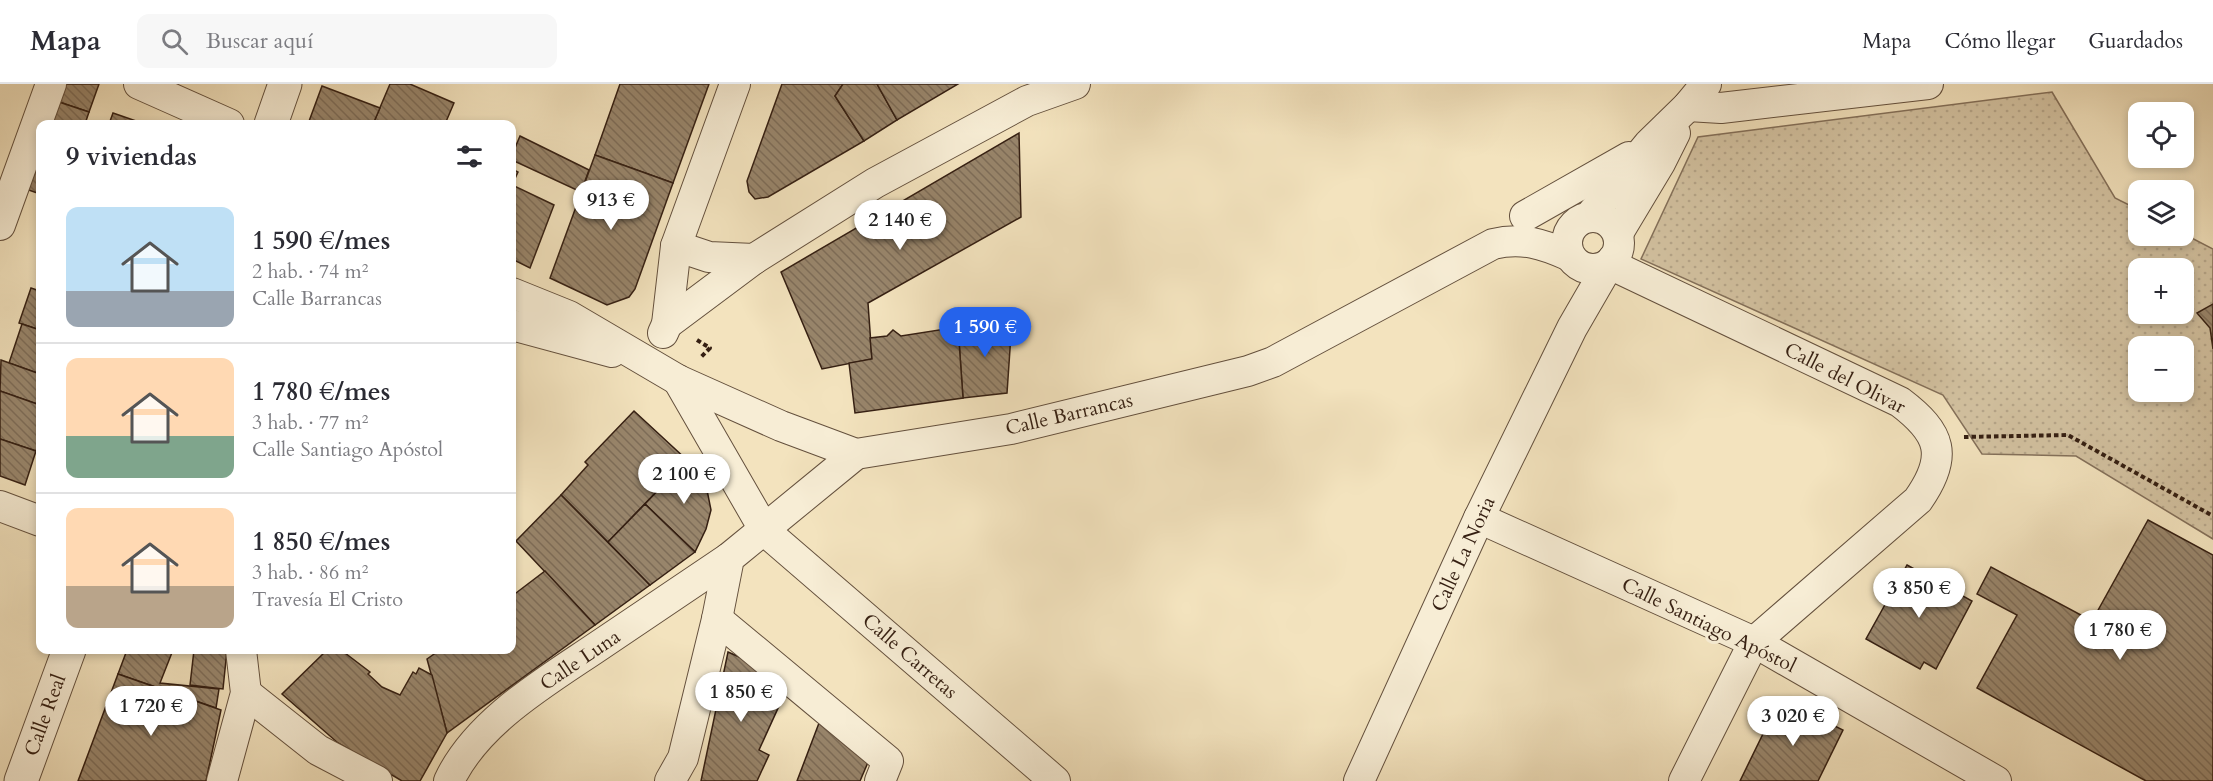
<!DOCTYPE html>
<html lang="es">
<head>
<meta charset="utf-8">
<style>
  :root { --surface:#fff; --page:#f7f7f7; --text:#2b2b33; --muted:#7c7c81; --line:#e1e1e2; --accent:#2563eb }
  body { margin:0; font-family:Cardo,serif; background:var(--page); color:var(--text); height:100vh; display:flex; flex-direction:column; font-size:22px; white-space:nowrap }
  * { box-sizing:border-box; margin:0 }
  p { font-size:20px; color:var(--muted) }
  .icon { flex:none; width:33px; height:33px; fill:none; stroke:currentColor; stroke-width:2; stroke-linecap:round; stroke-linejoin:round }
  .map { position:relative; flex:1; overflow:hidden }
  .details { position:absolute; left:36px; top:36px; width:480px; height:534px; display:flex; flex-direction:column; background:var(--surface); border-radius:12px; box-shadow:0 3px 9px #0003 }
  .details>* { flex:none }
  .buttons { position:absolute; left:2128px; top:18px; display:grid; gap:12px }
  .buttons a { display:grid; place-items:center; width:66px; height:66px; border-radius:12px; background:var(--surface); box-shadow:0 3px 9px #0003; font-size:30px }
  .price { position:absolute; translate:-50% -51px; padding:0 14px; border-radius:21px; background:#fff; color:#222; font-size:20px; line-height:39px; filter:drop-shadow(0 2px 3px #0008) }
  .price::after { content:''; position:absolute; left:50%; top:36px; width:18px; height:14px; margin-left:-9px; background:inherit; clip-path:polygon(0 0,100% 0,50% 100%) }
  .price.selected { background:var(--accent); color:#fff }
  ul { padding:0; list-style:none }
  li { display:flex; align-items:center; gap:18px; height:150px; padding:0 30px }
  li+li { border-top:2px solid var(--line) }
  li span { display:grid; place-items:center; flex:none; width:168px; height:120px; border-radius:12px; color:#555 }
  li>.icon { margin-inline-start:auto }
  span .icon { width:72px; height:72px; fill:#fffc; stroke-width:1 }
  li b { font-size:26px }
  h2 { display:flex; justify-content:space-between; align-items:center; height:72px; padding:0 30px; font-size:26px }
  header { display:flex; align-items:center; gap:36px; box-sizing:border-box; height:84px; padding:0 30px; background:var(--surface); border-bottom:2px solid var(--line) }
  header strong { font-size:28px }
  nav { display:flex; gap:33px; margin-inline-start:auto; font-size:21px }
  .search { width:420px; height:54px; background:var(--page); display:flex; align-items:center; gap:15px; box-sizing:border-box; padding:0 21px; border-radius:12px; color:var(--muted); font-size:22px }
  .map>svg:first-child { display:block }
  .park { fill:url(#park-dots); stroke:#84705a; stroke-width:1.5; fill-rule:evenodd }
  .building { fill:url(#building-back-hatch); stroke:#351f12; stroke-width:1.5 }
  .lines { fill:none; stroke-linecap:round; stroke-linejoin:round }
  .minor-casing { stroke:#64503d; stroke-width:32 }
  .tertiary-casing { stroke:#64503d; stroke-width:35 }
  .path { stroke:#351f12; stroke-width:4; stroke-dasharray:4.5 3; stroke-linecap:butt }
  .minor { stroke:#f7edd5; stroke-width:30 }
  .tertiary { stroke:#f7edd5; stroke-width:33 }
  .labels { text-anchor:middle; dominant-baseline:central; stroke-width:6; stroke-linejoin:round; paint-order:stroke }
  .street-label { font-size:20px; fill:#351f12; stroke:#f7edd5 }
</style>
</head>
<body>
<header>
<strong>Mapa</strong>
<div class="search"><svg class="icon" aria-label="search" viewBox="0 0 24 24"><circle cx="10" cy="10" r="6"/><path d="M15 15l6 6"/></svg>Buscar aquí</div>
<nav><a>Mapa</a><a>Cómo llegar</a><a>Guardados</a></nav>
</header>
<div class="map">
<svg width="2213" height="697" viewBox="0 0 2213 697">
  <defs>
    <pattern id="park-dots" width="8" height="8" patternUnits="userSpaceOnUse" patternTransform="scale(1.5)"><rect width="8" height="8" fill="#d3c2a1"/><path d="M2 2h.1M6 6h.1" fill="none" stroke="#b6a68a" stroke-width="1.8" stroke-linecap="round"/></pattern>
    <pattern id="building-back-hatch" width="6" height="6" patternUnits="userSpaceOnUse" patternTransform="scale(1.5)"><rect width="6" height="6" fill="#98856b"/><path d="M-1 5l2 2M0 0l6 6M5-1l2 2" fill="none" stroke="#7d6c57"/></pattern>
  </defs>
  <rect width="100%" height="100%" fill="#f3e3be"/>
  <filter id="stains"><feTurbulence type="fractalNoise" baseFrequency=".00333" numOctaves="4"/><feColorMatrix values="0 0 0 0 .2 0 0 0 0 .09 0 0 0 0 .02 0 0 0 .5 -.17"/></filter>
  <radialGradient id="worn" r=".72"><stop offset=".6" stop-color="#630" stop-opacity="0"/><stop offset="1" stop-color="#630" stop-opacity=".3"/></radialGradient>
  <path class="park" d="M2052,8L2115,114L2139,126V152H2184V150L2213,165V455L2076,372L1982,370L1943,311L1641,175L1698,53ZM2139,184H2184V230H2139ZM2139,262H2184V308H2139Z"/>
  <g class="building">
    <polygon points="59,0 99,0 89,28 53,16"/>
    <polygon points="390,0 410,0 454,19 445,40 373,40"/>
    <polygon points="620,0 709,0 673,99 595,71"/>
    <polygon points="782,0 843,0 835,12 864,57 768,113 755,115 749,108 747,97"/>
    <polygon points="843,0 877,0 897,36 864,57 835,12"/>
    <polygon points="877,0 958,0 897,36"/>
    <polygon points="322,2 380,24 373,40 308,40"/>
    <polygon points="53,16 89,28 85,40 45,40"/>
    <polygon points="113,29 142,39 142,40 109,40"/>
    <polygon points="1019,49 1021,133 868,219 872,275 822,285 781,188"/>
    <polygon points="520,52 589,86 581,108 512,76 512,71"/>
    <polygon points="595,71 673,99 635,205 629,213 607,221 550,194"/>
    <polygon points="30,85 40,89 40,110 23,104"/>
    <polygon points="512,85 518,88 512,101 554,121 530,184 512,175"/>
    <polygon points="31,204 40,207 40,246 19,239"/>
    <polygon points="2213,220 2213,265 2210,244 2197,229"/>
    <polygon points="1012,236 1007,309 963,314 958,243"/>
    <polygon points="22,240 40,246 40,290 9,279"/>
    <polygon points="958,243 963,314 855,329 849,279 872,275 870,254 887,252 893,246 901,252"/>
    <polygon points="1,276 40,290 40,321 0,307"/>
    <polygon points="0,307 40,321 40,355 36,367 0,355"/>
    <polygon points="634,327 687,376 608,458 561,411 588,381 585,378"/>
    <polygon points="0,355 36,367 25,401 0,392"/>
    <polygon points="687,376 697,388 707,406 711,426 706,445 695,468 645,420"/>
    <polygon points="561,411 650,501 595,541 516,457"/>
    <polygon points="645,420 695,468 650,501 608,458"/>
    <polygon points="2148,436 2213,471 2213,697 2146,697 1977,604 2017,531 1977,510 1991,483 2092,537"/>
    <polygon points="1907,481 1972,517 1936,585 1924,578 1920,585 1866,555"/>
    <polygon points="545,487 595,541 447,649 427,575 440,566 512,566 512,512"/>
    <polygon points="127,566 173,566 160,599 219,605 216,624 118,590"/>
    <polygon points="194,566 227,566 223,605 190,601"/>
    <polygon points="327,566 341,566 370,588 368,590 382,603 400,611 413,588 416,590 419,584 432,591 447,649 420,697 402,697 338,659 282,610"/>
    <polygon points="728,568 755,580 775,596 771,604 784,611 759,666 769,671 757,697 701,697"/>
    <polygon points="118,590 221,626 206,697 78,697"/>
    <polygon points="1780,615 1843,646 1818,697 1740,697"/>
    <polygon points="819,639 837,649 869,676 860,697 797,697"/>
  </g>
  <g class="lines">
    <defs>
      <g id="minor">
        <polyline points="139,0 229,40"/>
        <polyline points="1688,22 1721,24 1928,0"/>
        <polyline points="1525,132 1629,73"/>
        <polyline points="1590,132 1649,60 1688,22 1706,0"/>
        <circle cx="1593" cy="159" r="26"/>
        <polyline points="0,141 51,0"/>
        <polyline points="1618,149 1660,79 1675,49"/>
        <polyline points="676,162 709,173 754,175"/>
        <path d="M1613,175L1618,184L1900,318C1941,349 1949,372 1918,416L1754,558L1684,697"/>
        <path d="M512,209L569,232L678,296L781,342L856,370L1011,345L1248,287L1273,278L1493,160C1522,153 1543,160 1570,172"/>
        <polyline points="667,240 754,175 875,99 1027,17 1075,0"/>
        <polyline points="512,241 612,268"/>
        <polyline points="663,249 667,240 676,162 735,0"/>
        <polyline points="678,296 765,447 1055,697"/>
        <polyline points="0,422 40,437"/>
        <polyline points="1479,434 1754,558 1996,697"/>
        <polyline points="717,535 888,677 880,697"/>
        <polyline points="246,609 318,666 377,697"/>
        <polyline points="222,697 246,609 241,566"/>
        <path d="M449,697C477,637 547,597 600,561C643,532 686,503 729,474"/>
        <polyline points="670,697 683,674 717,535 729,474 856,370"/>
        <polyline points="1359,697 1479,434 1572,244 1609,180"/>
      </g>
      <g id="tertiary">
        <polyline points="271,40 285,0"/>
        <polyline points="21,697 69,566"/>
      </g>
    </defs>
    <use href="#minor" class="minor-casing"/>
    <use href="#tertiary" class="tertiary-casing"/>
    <g class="path">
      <polyline points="697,256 710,264 701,273"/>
      <polyline points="1964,353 2068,351 2213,432"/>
    </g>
    <use href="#minor" class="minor"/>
    <use href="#tertiary" class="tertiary"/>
  </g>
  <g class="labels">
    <g class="street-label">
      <text transform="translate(1845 294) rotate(27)">Calle del Olivar</text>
      <text transform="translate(1069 330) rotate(-13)">Calle Barrancas</text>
      <text transform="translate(1463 470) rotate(-65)">Calle La Noria</text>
      <text transform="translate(1709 541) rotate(26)">Calle Santiago Apóstol</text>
      <text transform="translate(910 572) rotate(41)">Calle Carretas</text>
      <text transform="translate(580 576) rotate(-34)">Calle Luna</text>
      <text transform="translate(45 631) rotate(-70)">Calle Real</text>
    </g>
  </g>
  <rect width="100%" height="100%" filter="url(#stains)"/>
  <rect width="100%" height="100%" fill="url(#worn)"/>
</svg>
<div class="buttons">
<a><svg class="icon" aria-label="locate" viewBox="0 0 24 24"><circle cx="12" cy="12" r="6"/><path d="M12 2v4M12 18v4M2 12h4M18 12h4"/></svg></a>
<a><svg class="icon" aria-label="layers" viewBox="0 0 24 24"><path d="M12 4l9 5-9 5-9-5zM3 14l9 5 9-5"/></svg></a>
<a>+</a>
<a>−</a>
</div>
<b class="price" style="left:611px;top:147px">913 €</b>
<b class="price" style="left:900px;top:167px">2 140 €</b>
<b class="price selected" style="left:985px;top:274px">1 590 €</b>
<b class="price" style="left:684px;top:421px">2 100 €</b>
<b class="price" style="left:1919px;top:535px">3 850 €</b>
<b class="price" style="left:2120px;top:577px">1 780 €</b>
<b class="price" style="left:741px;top:639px">1 850 €</b>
<b class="price" style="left:151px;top:653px">1 720 €</b>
<b class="price" style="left:1793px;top:663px">3 020 €</b>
<section class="details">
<h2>9 viviendas<svg class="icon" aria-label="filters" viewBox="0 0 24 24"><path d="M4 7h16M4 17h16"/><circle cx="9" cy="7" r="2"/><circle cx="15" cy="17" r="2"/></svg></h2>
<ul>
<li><span style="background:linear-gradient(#bfe0f5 70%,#9aa5b1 0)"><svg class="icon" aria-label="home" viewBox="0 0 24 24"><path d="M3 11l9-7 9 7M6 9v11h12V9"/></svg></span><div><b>1 590 €/mes</b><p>2 hab. · 74 m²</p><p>Calle Barrancas</p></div></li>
<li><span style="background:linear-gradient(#ffd9b3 65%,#7fa58c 0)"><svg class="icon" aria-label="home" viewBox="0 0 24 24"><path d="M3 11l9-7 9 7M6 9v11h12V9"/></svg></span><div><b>1 780 €/mes</b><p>3 hab. · 77 m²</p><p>Calle Santiago Apóstol</p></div></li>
<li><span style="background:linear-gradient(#ffd9b3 65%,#b9a48a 0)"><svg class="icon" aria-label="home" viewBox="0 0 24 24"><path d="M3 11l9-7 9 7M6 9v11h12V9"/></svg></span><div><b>1 850 €/mes</b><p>3 hab. · 86 m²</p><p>Travesía El Cristo</p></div></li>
</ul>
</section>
</div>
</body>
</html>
